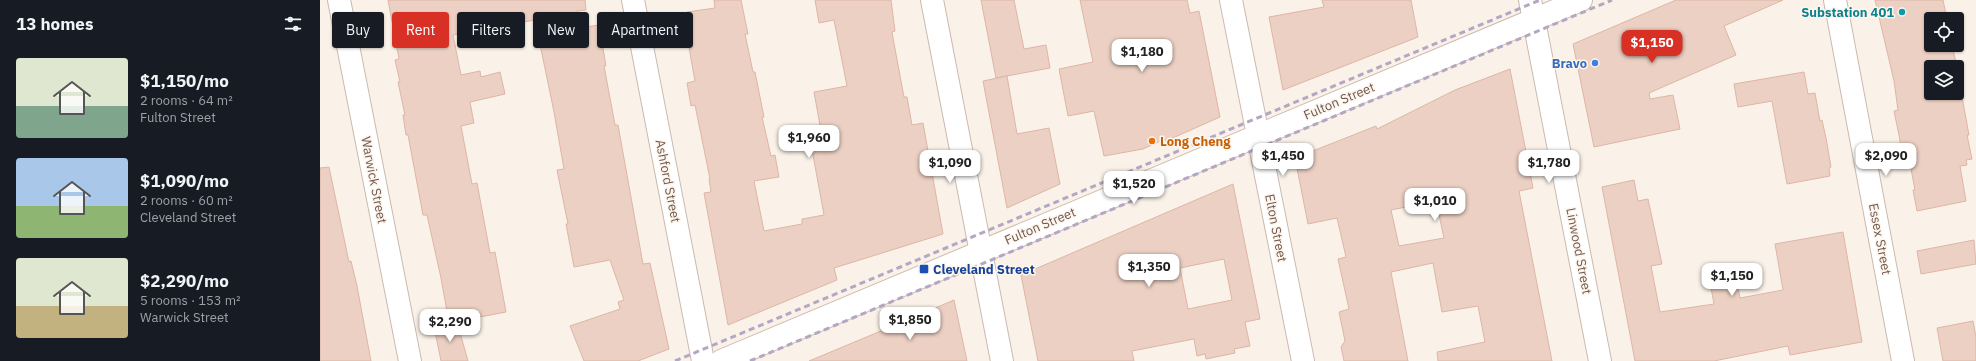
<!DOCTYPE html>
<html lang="en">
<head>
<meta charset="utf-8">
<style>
  :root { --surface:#171b24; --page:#20242c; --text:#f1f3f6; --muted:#9ea1a6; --accent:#d93025 }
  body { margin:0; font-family:"IBM Plex Sans",sans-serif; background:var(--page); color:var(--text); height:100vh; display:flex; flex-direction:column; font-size:15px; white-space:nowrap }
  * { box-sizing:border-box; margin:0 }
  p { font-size:13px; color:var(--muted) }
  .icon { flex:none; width:22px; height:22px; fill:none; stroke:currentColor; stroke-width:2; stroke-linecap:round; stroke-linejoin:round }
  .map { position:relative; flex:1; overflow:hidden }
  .details { display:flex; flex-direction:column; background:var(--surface); width:320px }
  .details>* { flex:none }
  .banner { position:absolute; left:12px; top:12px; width:380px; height:36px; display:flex; gap:8px }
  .buttons { position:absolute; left:1604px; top:12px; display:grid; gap:8px }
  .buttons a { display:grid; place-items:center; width:40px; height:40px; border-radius:4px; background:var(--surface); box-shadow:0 1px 3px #0004; font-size:20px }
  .price { position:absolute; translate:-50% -34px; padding:0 9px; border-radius:8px; background:#fff; color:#222; font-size:13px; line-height:26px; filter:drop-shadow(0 1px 2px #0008) }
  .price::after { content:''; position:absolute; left:50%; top:24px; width:12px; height:9px; margin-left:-6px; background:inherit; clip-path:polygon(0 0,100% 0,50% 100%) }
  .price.on { background:var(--accent); color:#fff }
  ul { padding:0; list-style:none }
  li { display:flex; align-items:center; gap:12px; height:100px; padding:0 16px }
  li span { display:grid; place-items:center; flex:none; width:112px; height:80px; border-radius:4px; color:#555 }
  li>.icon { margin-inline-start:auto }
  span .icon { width:48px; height:48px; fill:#fffc; stroke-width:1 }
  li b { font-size:17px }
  h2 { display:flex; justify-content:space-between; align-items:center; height:48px; padding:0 16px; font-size:17px }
  .chip { padding:0 14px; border-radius:4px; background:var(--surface); box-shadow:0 1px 3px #0004; font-size:14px; line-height:36px }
  .chip.on { background:var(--accent); color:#fff }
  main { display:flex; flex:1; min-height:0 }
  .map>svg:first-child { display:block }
  .building { fill:#ecd0c3; stroke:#ddb6a5; fill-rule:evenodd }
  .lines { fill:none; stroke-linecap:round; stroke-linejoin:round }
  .street-casing { stroke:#cbb9af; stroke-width:24 }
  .secondary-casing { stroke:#cfbbb0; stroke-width:24 }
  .street { stroke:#fff; stroke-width:22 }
  .secondary { stroke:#fff; stroke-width:22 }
  .rail { stroke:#b4a7c3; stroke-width:3; stroke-dasharray:6 4; stroke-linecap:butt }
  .culture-dot { fill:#0f9aa8; stroke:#fdf6ee; stroke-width:1.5 }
  .shop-dot { fill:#3f7fe0; stroke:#fdf6ee; stroke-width:1.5 }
  .food-dot { fill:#e8710a; stroke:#fdf6ee; stroke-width:1.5 }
  .transit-dot { fill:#1a4fb4; stroke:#fdf6ee; stroke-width:1.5 }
  .labels { text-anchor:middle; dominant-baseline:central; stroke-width:3; stroke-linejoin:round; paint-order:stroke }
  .culture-label { font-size:13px; font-weight:bold; fill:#0d838f; stroke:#fdf6ee; text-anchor:end }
  .shop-label { font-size:13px; font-weight:bold; fill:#366cbe; stroke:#fdf6ee; text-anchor:end }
  .street-label { font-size:13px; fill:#71584f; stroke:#fdf6ee }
  .food-label { font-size:13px; font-weight:bold; fill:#c56008; stroke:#fdf6ee; text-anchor:start }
  .transit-label { font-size:13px; font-weight:bold; fill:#164399; stroke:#fdf6ee; text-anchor:start }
</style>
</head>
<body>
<main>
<section class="details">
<h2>13 homes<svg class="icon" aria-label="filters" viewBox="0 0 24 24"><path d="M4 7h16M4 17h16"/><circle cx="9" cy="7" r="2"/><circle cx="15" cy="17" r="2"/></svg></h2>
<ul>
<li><span style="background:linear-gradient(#dfe7d0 60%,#7fa58c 0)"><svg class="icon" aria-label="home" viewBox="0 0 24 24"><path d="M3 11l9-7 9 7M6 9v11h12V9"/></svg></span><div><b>$1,150/mo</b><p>2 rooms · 64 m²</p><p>Fulton Street</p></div></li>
<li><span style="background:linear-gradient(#a9c7e8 60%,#8fb573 0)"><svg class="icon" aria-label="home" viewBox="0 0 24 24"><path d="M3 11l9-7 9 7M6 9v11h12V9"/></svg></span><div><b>$1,090/mo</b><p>2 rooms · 60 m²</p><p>Cleveland Street</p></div></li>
<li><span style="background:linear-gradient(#dfe7d0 60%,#c2b280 0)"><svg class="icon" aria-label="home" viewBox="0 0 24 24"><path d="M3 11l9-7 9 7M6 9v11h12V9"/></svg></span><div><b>$2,290/mo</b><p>5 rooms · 153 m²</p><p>Warwick Street</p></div></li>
</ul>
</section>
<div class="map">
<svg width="1656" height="361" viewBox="0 0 1656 361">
  <rect width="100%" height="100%" fill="#faf2e8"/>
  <g class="building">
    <polygon points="68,0 265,0 266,10 257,11 260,28 279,25 286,66 284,66 295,125 298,125 323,264 330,263 349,349 318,361 264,361 250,326 300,309 298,302 304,300 290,260 254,267 246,224 248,224 237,170 244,169 234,112 215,20 133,35 141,75 160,71 161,77 180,72 185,94 150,102 154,123 141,126 152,184 157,183 170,253 175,252 186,312 129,323 121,278 107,215 103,215 88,135 86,135 83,115 85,115 78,82 80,82 75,60 79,59"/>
    <polygon points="394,0 421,0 428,34 425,34 433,72 435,72 444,117 442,117 451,156 455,155 459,177 434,181 444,231 482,224 482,219 504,215 491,144 503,142 494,92 527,86 514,20 499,23 495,0 571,0 575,31 572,32 573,38 584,97 587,97 592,125 603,123 623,234 514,268 517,280 408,325 384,193 391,192 389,179 390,179 375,105 371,106 367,83 375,81 365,25 370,25 367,12 395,8"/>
    <polygon points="661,0 694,0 704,49 726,45 730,68 676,78"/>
    <polygon points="760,0 867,0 870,13 879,11 900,117 846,141 845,139 823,149 784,156 774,111 748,116 739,69 773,62"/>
    <polygon points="1002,0 1091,0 1098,37 963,90 949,17 1004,7"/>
    <polygon points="1356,0 1463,0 1404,26 1416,55 1329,93 1330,99 1353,95 1360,129 1274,147 1253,44"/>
    <polygon points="1555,0 1623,0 1627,19 1611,19 1611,45 1632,45 1637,67 1611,67 1611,93 1637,93 1637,69 1649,135 1647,135 1652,159 1646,160 1647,165 1640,166 1646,201 1597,211 1593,190 1595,190 1588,153 1582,154 1579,135 1574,111 1578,110 1574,81"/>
    <path d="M1190,69L1213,188L1199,191L1232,361H1118L1117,352L1165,342L1158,306L1122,312L1113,263L1071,272L1088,361H1024L1021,347L1025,341L1019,312L1029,309L1018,259L1026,257L1017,218L988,224L975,158L1056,126L1057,129L1135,90ZM1116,201L1124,238L1079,246L1071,210Z"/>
    <polygon points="1484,72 1488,94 1495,93 1500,121 1502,120 1506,138 1511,167 1509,168 1510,176 1467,184 1452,101 1418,107 1414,84"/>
    <polygon points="687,76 697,134 729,128 740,184 687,208 663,81"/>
    <polygon points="9,167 29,262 31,261 37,286 51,361 0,361 0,168"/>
    <polygon points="1314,180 1318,201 1328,199 1342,264 1331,266 1340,312 1394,304 1390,282 1416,277 1420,298 1463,290 1455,244 1523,232 1542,342 1470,355 1468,346 1394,361 1315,361 1282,187"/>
    <path d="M913,184L940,319L925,322L930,346L914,349L915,353L886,359L885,354L877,356L874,339L812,351L814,361H718L701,275ZM904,259L912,300L868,309L860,268Z"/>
    <polygon points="1654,240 1656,264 1601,274 1597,251"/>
    <polygon points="634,300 647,361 489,361 568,328"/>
    <polygon points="1653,321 1656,337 1656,361 1623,361 1617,328"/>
    <polygon points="137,322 148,361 121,361 114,326"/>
  </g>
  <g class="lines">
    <defs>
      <g id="street">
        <polyline points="19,0 90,361"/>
        <polyline points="313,0 383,361"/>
        <polyline points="612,0 682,361"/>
        <polyline points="911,0 983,361"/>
        <polyline points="1210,0 1280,361"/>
        <polyline points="1515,0 1583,361"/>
      </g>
      <polyline id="secondary" points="401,361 1261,0"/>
    </defs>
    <use href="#street" class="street-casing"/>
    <use href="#secondary" class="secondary-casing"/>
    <use href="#street" class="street"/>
    <use href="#secondary" class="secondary"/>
    <g class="rail">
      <polyline points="355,361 1220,0"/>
      <polyline points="430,361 1292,0"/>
    </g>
  </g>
  <circle class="culture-dot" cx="1582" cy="12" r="4"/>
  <circle class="shop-dot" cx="1275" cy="63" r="4"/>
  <circle class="food-dot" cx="832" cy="141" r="4"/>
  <rect class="transit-dot" x="599" y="264" width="10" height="10" rx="2"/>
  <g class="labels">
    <g class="culture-label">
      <text x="1574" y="12">Substation 401</text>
    </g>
    <g class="shop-label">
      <text x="1267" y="63">Bravo</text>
    </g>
    <g class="street-label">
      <text transform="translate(1019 101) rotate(-23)">Fulton Street</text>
      <text transform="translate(54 180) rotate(79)">Warwick Street</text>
      <text transform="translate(348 181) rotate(79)">Ashford Street</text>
      <text transform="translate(720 226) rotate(-23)">Fulton Street</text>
      <text transform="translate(956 228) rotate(79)">Elton Street</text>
      <text transform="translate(1560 239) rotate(79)">Essex Street</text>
      <text transform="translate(1259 251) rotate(79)">Linwood Street</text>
    </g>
    <g class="food-label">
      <text x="840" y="141">Long Cheng</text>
    </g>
    <g class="transit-label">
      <text x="613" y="269">Cleveland Street</text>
    </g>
  </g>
</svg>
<div class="buttons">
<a><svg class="icon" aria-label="locate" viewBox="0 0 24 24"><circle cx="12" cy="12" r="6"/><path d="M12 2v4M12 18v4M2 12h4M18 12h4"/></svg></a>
<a><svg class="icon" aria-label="layers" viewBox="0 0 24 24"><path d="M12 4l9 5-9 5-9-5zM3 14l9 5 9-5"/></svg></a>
</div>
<b class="price on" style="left:1332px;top:64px">$1,150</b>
<b class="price" style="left:822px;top:73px">$1,180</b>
<b class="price" style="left:489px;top:159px">$1,960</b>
<b class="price" style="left:963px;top:177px">$1,450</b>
<b class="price" style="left:1566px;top:177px">$2,090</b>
<b class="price" style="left:630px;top:184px">$1,090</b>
<b class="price" style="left:1229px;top:184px">$1,780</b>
<b class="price" style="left:814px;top:205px">$1,520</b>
<b class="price" style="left:1115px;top:222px">$1,010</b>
<b class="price" style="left:829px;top:288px">$1,350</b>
<b class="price" style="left:1412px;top:297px">$1,150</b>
<b class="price" style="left:590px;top:341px">$1,850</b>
<b class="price" style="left:130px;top:343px">$2,290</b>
<div class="banner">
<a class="chip">Buy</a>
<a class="chip on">Rent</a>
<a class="chip">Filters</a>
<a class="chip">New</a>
<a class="chip">Apartment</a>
</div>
</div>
</main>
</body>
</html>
